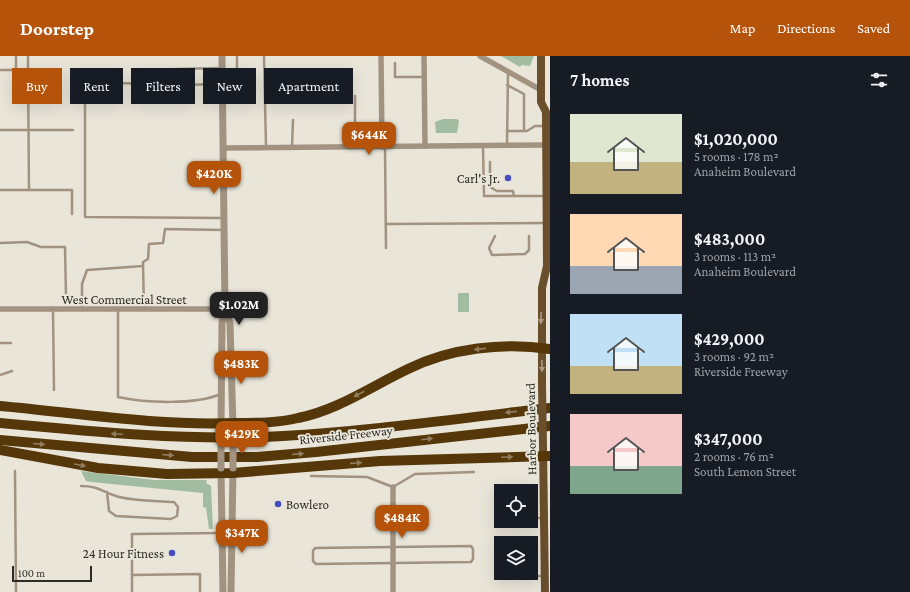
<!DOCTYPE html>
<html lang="en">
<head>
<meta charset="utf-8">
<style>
  :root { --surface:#171b24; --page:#242831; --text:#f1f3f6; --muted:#9ea1a6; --accent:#b45309 }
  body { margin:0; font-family:"Crimson Pro",serif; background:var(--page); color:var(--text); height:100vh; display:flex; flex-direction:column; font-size:15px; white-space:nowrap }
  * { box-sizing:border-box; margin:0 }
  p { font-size:13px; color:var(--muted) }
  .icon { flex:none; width:22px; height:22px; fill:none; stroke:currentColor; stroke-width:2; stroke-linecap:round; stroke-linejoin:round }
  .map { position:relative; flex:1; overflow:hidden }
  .drawer { display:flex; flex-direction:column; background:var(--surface); width:360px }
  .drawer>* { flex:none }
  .guide { position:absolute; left:12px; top:12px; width:380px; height:36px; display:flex; gap:8px }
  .controls { position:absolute; left:494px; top:428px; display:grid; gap:8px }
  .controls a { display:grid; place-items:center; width:44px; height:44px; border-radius:0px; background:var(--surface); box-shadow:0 4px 16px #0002; font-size:20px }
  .scale { position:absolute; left:12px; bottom:10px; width:80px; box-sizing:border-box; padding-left:4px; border:2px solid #2d2c27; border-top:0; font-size:11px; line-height:14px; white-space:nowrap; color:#2d2c27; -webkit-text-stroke:3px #e9e5d9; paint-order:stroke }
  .price { position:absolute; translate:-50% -34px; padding:0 9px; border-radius:8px; background:var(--accent); color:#fff; font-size:13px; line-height:26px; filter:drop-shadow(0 1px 2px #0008) }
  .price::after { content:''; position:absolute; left:50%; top:24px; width:12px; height:9px; margin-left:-6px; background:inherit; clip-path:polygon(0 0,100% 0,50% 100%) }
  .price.on { background:#222; color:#fff }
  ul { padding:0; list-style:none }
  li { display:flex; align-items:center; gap:12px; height:100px; padding:0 20px }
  li span { display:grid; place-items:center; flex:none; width:112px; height:80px; border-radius:0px; color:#555 }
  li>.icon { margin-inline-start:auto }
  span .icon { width:48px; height:48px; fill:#fffc; stroke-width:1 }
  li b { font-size:17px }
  h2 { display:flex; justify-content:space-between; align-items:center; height:48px; padding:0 20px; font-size:17px }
  .chip { padding:0 14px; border-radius:0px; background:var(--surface); box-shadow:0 4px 16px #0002; font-size:14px; line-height:36px }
  .chip.on { background:var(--accent); color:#fff }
  header { display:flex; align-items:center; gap:24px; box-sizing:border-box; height:56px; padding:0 20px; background:var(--accent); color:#fff }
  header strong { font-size:19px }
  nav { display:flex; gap:22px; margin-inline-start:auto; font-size:14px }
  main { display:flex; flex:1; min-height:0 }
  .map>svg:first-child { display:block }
  .green { fill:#a1bca1 }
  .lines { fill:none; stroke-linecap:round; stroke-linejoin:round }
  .service { stroke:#a29380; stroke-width:2.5 }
  .minor { stroke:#a29380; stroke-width:5.5 }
  .tertiary { stroke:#a29380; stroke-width:7 }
  .primary { stroke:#6a4f2d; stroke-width:8 }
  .motorway { stroke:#55370a; stroke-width:10 }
  .tertiary-bridge { stroke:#a29380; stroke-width:7 }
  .primary-bridge { stroke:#6a4f2d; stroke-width:8 }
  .oneway { fill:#aa9a83 }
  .oneway2 { fill:#907d5d }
  .poi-dot { fill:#444ec3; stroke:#e9e5d9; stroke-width:1.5 }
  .labels { text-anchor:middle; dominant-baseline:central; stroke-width:4; stroke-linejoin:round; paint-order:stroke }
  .poi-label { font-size:13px; fill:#2d2c27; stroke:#e9e5d9; text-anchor:end }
  .street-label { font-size:13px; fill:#2d2c27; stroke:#e9e5d9 }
</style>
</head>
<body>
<header>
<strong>Doorstep</strong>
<nav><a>Map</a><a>Directions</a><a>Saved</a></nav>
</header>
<main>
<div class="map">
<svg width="550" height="536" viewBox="0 0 550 536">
  <rect width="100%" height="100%" fill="#e9e5d9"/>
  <g class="green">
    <polygon points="501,0 534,0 530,10 522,9 520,11"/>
    <polygon points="443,63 457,63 459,65 457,77 436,77 435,66"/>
    <rect x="458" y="237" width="11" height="19"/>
    <polygon points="81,415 154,424 207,424 206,427 211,430 213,473 209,473 206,452 203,451 203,437 91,426 86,425"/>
  </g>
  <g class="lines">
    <g class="service">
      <polyline points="16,0 16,14"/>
      <polyline points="28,0 28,14"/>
      <polyline points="264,0 266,91"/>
      <polyline points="395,7 395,21 424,21"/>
      <polyline points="0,14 28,14 29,134 0,134"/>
      <polyline points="137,14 222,12"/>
      <polyline points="221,28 180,29 85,26 85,161 223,162"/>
      <polyline points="507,29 524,38 524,75"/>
      <polyline points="355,40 355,91"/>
      <polyline points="223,44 235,43 237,40 237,0"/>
      <polyline points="0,74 73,74"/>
      <polyline points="507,75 527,75 535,70 545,70"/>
      <polyline points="507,89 508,17"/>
      <polyline points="292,91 293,64"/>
      <polyline points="385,91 386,192"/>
      <polyline points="483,91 484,140 546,140"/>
      <polyline points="490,106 490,131 497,135 513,135 514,140"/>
      <polyline points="29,134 72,134 72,158"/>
      <polyline points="386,168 546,167"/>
      <polyline points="495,180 489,192 492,199 525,198 529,194 529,180"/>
      <polyline points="0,187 27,186 41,191 65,191 66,240"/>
      <polyline points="82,252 82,228 87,214 143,210"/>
      <polyline points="144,253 143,206 148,203 149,188 163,187 165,173 223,174"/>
      <polyline points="53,254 54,334"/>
      <path d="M118,254V341C146,347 195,349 221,338"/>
      <polyline points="0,287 11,287"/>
      <polyline points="0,319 12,315"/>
      <polyline points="15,415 16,536"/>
      <polyline points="311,420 367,421 393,431 415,418 474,416"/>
      <path d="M81,430C98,430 101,435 116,440C130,445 158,445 174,446L178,451L177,460L171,463L116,460L109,455L107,436"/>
      <polyline points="537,462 543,462"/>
      <polygon points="471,490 473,493 473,503 471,506 316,508 313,505 313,495 315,492"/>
      <polyline points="132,519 200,518 200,536"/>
      <polyline points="536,520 544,520"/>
      <polyline points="132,536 132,478 220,477"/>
    </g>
    <g class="minor">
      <polyline points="381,0 382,91"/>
      <polyline points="424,0 425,90"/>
      <polyline points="480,0 541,34"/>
      <polyline points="223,92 546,89"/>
      <polyline points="0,253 225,253"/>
      <polyline points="393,431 393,536"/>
    </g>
    <g class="tertiary">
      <polyline points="225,254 230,267 233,371"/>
      <polyline points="221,371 222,267 225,253 222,0"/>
      <polyline points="221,413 223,536"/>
      <polyline points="231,536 233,412"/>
    </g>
    <g class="primary">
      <polyline points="541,0 541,46 546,56 547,210 542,232 542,329"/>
      <polyline points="543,390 545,536"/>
    </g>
    <g class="motorway">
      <path d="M0,350C78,357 156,370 235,367C256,367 278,367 298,362C338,354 372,330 408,313C450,292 504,286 550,293"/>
      <path d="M0,367C94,376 188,385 283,380C372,375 461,362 550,352"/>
      <polyline points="0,384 192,401 257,401 316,396 550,370"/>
      <polyline points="0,394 98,412 167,418 233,417 380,405 550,400"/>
    </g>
    <g class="tertiary-bridge">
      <polyline points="221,371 221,412"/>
      <polyline points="233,371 233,412"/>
    </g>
    <polyline class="primary-bridge" points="542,329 543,390"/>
  </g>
  <defs><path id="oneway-solid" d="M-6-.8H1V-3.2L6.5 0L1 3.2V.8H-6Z"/></defs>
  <g class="oneway">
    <use href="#oneway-solid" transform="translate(541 262) rotate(91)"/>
    <use href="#oneway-solid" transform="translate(542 310) rotate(89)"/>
  </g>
  <g class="oneway2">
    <use href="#oneway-solid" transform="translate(480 293) rotate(174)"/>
    <use href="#oneway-solid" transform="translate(359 338) rotate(153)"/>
    <use href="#oneway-solid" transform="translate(511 356) rotate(174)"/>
    <use href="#oneway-solid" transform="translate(117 378) rotate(-177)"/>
    <use href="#oneway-solid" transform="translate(427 383) rotate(-7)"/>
    <use href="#oneway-solid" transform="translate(39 388) rotate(5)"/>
    <use href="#oneway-solid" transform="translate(298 398) rotate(-5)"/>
    <use href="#oneway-solid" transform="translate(168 399) rotate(5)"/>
    <use href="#oneway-solid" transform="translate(507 401) rotate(-2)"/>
    <use href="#oneway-solid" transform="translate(356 407) rotate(-4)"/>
    <use href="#oneway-solid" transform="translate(80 409) rotate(10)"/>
  </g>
  <g class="poi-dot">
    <circle cx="508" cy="122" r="4"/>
    <circle cx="278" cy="448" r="4"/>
    <circle cx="172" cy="497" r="4"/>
  </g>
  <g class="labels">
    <g class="poi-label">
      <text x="500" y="122">Carl's Jr.</text>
      <text x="286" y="448" text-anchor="start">Bowlero</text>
      <text x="164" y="497">24 Hour Fitness</text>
    </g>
    <g class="street-label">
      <text x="124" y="243">West Commercial Street</text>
      <text transform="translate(531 373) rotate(-91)">Harbor Boulevard</text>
      <text transform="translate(346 379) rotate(-6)">Riverside Freeway</text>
    </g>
  </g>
</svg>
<div class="controls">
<a><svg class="icon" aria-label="locate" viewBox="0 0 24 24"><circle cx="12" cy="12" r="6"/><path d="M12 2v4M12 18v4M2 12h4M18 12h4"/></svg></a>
<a><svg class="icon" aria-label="layers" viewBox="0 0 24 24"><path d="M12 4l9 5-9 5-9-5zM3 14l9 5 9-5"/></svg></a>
</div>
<div class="scale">100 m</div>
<b class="price" style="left:369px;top:100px">$644K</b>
<b class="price" style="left:214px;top:139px">$420K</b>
<b class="price on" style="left:239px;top:270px">$1.02M</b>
<b class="price" style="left:241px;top:329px">$483K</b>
<b class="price" style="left:242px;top:399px">$429K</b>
<b class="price" style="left:402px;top:483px">$484K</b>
<b class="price" style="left:242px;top:498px">$347K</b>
<div class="guide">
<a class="chip on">Buy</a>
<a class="chip">Rent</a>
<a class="chip">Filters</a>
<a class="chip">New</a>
<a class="chip">Apartment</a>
</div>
</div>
<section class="drawer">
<h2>7 homes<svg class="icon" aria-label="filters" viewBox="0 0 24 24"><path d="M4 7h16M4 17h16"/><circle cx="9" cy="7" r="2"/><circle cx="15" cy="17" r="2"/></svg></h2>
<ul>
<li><span style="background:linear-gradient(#dfe7d0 60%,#c2b280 0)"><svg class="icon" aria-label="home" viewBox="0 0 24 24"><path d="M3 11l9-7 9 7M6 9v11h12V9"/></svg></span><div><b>$1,020,000</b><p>5 rooms · 178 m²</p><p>Anaheim Boulevard</p></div></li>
<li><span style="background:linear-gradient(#ffd9b3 65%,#9aa5b1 0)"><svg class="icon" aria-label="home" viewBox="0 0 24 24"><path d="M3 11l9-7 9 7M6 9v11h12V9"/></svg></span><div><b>$483,000</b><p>3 rooms · 113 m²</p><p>Anaheim Boulevard</p></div></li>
<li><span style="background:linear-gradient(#bfe0f5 65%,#c2b280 0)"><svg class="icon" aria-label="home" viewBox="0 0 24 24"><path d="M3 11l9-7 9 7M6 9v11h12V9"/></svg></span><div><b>$429,000</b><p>3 rooms · 92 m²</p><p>Riverside Freeway</p></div></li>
<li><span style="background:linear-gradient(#f6c9c9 65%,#7fa58c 0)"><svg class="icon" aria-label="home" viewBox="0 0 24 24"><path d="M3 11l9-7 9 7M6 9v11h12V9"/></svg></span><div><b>$347,000</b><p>2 rooms · 76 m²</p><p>South Lemon Street</p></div></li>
</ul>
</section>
</main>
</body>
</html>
